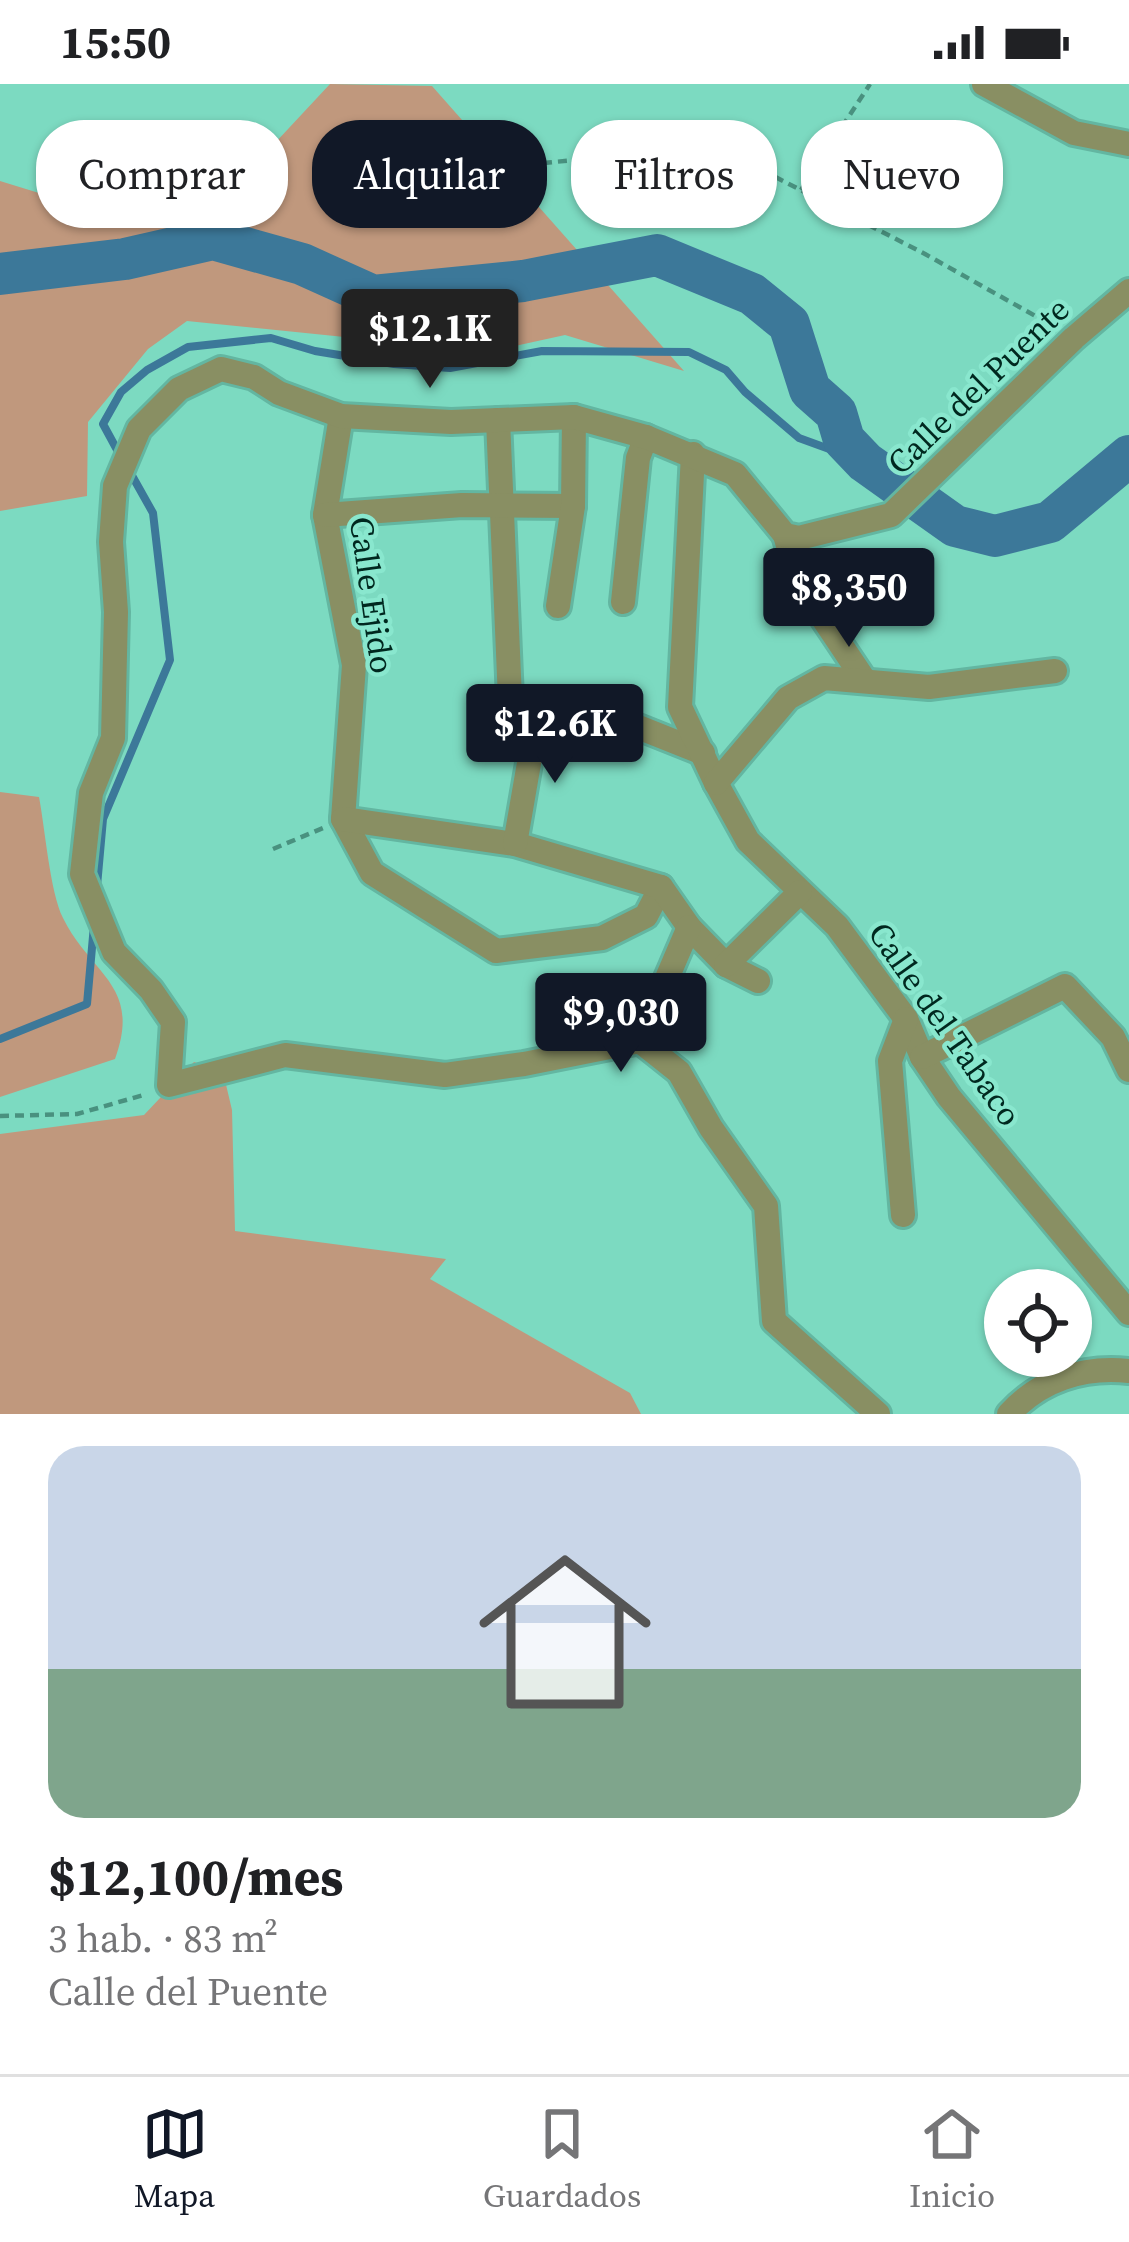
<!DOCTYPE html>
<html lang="es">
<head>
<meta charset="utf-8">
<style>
  :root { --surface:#fff; --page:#f6f6f6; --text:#202124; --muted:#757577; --line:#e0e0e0; --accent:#111827 }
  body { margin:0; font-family:"Source Serif 4",serif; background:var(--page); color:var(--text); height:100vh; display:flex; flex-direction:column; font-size:45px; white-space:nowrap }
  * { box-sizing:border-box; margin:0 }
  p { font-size:39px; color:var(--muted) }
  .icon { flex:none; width:66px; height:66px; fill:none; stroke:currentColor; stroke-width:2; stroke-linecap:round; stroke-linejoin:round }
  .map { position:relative; height:1330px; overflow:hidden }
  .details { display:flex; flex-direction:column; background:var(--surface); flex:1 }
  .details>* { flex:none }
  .hud { position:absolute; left:36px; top:36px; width:1059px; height:108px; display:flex; gap:24px }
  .controls { position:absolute; left:984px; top:1185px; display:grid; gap:24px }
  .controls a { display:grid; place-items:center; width:108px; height:108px; border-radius:50%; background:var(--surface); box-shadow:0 3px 9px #0004; font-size:60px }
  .price { position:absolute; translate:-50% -102px; padding:0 27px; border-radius:12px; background:var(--accent); color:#fff; font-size:39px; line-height:78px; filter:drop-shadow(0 3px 6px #0008) }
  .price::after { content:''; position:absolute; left:50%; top:72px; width:36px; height:27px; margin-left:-18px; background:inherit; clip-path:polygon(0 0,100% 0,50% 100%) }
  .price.on { background:#222; color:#fff }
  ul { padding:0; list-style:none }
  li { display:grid; align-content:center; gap:24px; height:636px; padding:0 48px }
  li span { display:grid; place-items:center; height:372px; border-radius:36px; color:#555 }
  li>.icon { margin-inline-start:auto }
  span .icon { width:216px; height:216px; fill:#fffc; stroke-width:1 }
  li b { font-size:51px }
  .chip { padding:0 42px; border-radius:48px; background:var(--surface); box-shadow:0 3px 9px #0004; font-size:42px; line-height:108px }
  .chip.on { background:var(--accent); color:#fff }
  .status { display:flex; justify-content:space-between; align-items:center; height:84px; padding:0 60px; background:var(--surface); direction:ltr }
  .status svg { height:33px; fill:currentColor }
  .menu { display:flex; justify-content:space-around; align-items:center; height:168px; border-top:3px solid var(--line); background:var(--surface); font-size:33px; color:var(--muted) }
  .menu a { display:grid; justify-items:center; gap:6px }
  .menu .on { color:var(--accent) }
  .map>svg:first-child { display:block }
  .green { fill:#c0987d }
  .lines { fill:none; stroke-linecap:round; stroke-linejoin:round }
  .stream { stroke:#3c7899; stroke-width:8 }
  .river { stroke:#3c7899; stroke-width:42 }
  .street-casing { stroke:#63b6a1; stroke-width:30 }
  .path { stroke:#49917f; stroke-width:4.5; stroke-dasharray:9 6; stroke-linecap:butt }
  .street { stroke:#898f63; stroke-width:24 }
  .labels { text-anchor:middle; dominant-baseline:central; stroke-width:9; stroke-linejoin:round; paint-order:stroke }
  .street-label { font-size:33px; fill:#00281f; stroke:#89e7ce }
</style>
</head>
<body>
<div class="status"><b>15:50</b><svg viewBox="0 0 49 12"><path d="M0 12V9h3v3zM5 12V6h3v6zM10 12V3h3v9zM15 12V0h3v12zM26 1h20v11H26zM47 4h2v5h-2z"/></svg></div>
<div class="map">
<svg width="1129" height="1330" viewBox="0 0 1129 1330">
  <rect width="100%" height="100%" fill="#7cdac1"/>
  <g class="green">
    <polygon points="330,0 432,2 684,287 565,251 446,277 364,255 187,237 148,265 88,338 87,412 0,427 0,97 94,126 180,92 248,88"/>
    <path d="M0,708L39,713C45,744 50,808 63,834C91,891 142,901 115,975L0,1013Z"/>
    <polygon points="194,978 223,988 232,1026 235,1147 446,1175 430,1195 630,1309 641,1330 0,1330 0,1050 144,1031"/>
  </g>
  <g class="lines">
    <g class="stream">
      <polyline points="122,375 103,340 121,308 147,286 188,263 271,254 315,267 394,280 450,284 542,267 689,268 726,286 745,308 799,354 865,378"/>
      <polyline points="97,802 103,735 170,576 153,429 130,388"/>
      <polyline points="0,955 87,920 94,841"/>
    </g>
    <polyline class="river" points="0,190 125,175 213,155 302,180 373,212 523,197 657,171 752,210 789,240 810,306 836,329 844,356 865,378 955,442 995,452 1050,438 1129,372"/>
    <defs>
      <g id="street">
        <polyline points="984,0 1074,49 1129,60"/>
        <polyline points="341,332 325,431 354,581 343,735 372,789 496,867 602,854 646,832 661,803"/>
        <polyline points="498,336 511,638 537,633 623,637 703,669"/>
        <polyline points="693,370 680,623 716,699 748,757 837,842 906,935 922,973 949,1013 1129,1229"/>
        <polyline points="325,431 462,421 573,422"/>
        <polyline points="785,451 798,497 865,597"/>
        <polyline points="623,518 638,374 646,353"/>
        <polyline points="558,522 573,422 574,333"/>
        <polyline points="716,699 788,614 824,594 929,603 1055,587"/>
        <polyline points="343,735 515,760 661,803 689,843 726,881 758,897"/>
        <polyline points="515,760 537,633"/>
        <polyline points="726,881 800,808"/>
        <polyline points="640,957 689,843"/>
        <polyline points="922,973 1065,902 1113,953 1129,986"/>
        <polyline points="903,1131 890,977 906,935"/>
        <polyline points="878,1330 774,1237 766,1122 711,1044 679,988 640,957 524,980 445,991 285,971 169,1001 173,938 151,906 114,868 82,790 91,709 113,654 116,528 111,458 115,402 139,345 179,305 221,285 254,293 279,309 341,332 451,338 574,333 646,353 735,390 785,451 799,454 891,431 1074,254 1129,207"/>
        <path d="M1009,1330C1040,1296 1083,1282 1129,1287"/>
      </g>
    </defs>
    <use href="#street" class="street-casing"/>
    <g class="path">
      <polyline points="543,79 717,63 925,170 1055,243"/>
      <polyline points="801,106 870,0"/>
      <polyline points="273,765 323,744"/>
      <polyline points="0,1032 77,1030 147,1010"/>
    </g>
    <use href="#street" class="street"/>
  </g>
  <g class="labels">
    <g class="street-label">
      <text transform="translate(978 302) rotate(-44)">Calle del Puente</text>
      <text transform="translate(372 511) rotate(82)">Calle Ejido</text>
      <text transform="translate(945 940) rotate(55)">Calle del Tabaco</text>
    </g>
  </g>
</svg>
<div class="controls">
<a><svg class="icon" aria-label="locate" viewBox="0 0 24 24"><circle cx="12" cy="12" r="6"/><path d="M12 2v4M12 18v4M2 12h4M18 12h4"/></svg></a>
</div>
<b class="price on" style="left:430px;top:307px">$12.1K</b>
<b class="price" style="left:849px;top:566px">$8,350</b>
<b class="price" style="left:555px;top:702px">$12.6K</b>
<b class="price" style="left:621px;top:991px">$9,030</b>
<div class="hud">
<a class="chip">Comprar</a>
<a class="chip on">Alquilar</a>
<a class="chip">Filtros</a>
<a class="chip">Nuevo</a>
</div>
</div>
<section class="details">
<ul>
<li><span style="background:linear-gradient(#c9d6e8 60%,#7fa58c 0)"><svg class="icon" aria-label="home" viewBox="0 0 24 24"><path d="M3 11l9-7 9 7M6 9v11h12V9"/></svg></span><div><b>$12,100/mes</b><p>3 hab. · 83 m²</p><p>Calle del Puente</p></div></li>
</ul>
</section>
<nav class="menu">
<a class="on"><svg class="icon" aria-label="map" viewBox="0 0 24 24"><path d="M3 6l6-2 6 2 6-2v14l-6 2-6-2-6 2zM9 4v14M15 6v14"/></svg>Mapa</a>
<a><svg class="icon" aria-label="saved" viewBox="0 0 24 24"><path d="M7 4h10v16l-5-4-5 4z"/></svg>Guardados</a>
<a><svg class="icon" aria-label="home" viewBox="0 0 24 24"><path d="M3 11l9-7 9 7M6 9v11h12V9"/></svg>Inicio</a>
</nav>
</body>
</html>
